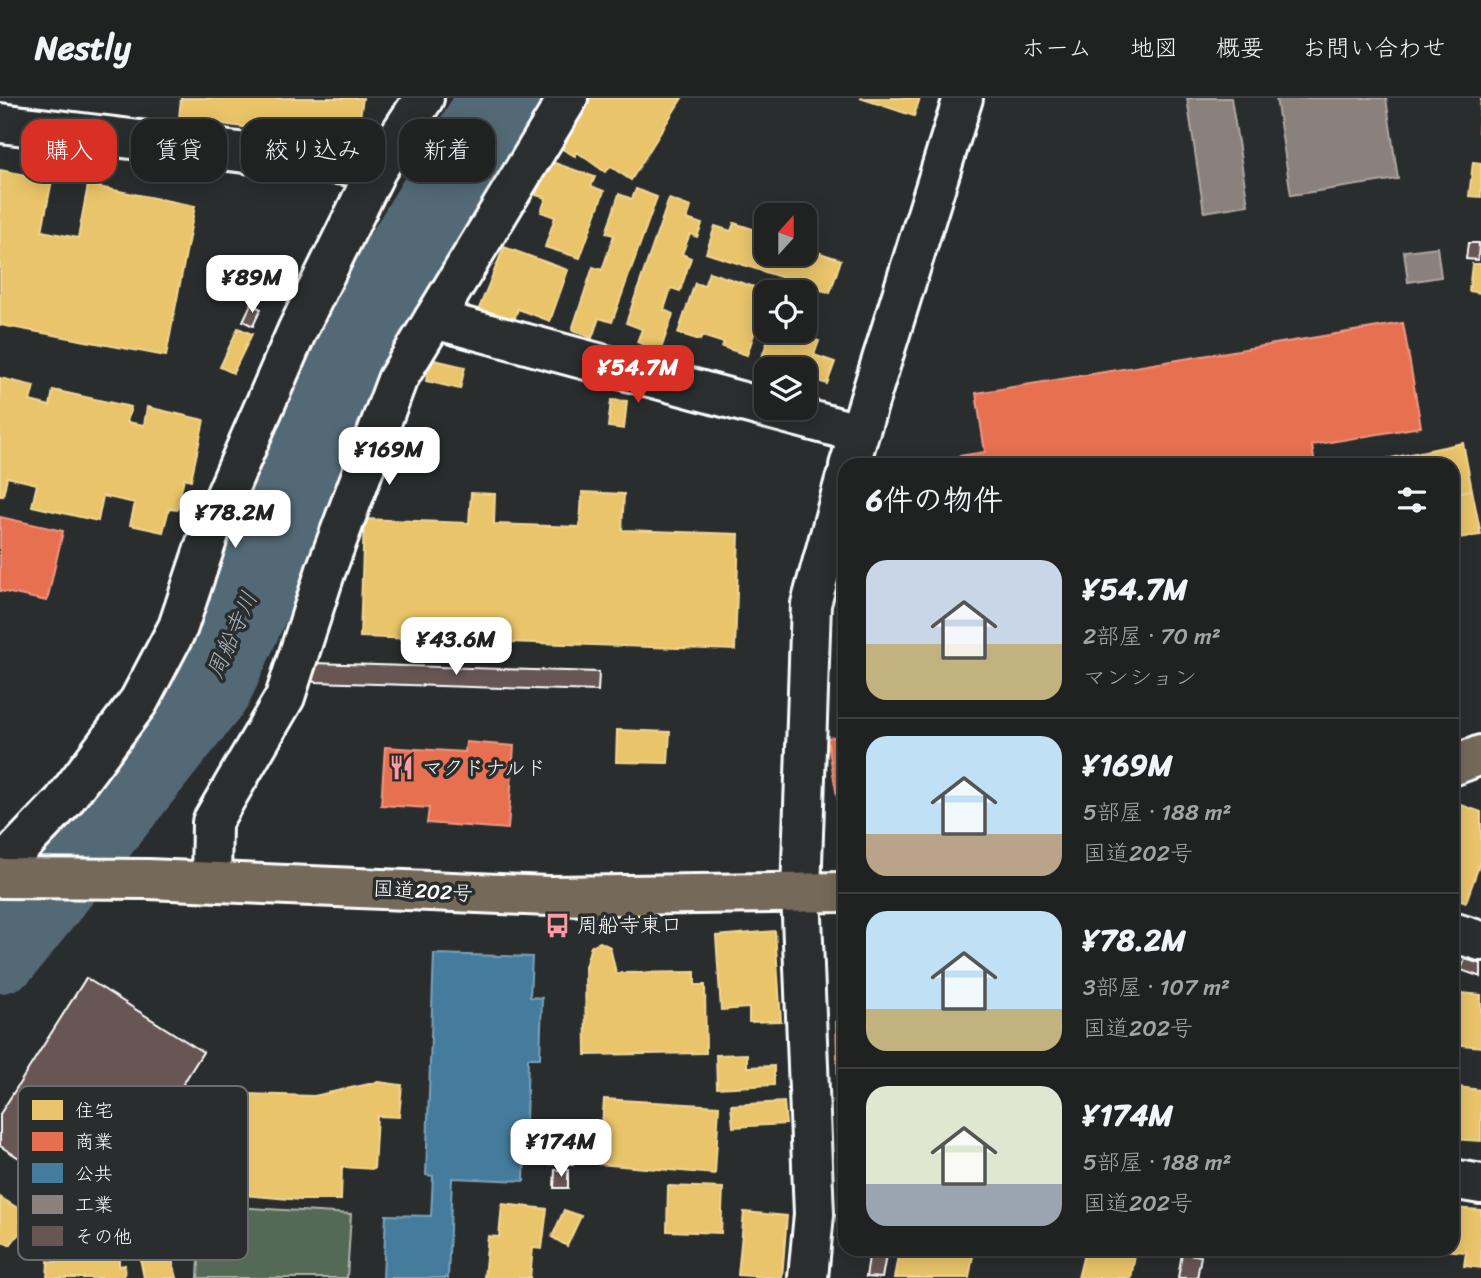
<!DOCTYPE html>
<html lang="ja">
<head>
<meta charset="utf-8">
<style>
  :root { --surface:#202222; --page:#2d2f2f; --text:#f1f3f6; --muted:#a2a4a5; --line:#3d3f40; --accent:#d93025 }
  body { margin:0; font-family:Sriracha,"Klee One",sans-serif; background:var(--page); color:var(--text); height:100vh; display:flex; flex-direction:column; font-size:26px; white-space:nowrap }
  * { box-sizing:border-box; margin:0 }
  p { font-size:23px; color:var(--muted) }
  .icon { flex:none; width:38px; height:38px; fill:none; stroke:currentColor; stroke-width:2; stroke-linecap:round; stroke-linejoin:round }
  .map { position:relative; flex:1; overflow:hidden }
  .panel { position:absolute; left:838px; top:360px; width:621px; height:798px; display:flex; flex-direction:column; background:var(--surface); border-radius:21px; box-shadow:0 4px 18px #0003,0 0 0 2px var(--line) }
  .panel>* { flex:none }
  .banner { position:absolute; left:21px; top:21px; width:665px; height:63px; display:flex; gap:14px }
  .needle { width:46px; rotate:21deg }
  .fabs { position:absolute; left:754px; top:105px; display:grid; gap:14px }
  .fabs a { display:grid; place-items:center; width:63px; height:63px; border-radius:14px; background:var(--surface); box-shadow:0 4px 18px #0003,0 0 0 2px var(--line); font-size:35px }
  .price { position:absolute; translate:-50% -60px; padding:0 16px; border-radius:14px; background:#fff; color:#222; font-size:23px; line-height:46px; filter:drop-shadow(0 2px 4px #0008) }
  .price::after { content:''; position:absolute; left:50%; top:42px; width:21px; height:16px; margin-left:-10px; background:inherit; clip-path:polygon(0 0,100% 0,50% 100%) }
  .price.current { background:var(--accent); color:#fff }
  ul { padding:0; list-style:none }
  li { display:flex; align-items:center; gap:21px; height:175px; padding:0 28px }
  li+li { border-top:2px solid var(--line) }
  li span { display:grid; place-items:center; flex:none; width:196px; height:140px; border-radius:21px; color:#555 }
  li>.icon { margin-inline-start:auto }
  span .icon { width:84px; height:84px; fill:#fffc; stroke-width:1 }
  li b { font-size:30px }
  h2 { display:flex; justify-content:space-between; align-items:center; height:84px; padding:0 28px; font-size:30px }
  .chip { padding:0 24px; border-radius:21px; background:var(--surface); box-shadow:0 4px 18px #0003,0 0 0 2px var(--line); font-size:24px; line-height:63px }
  .chip.current { background:var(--accent); color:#fff }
  header { display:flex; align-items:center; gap:42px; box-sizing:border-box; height:98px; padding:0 35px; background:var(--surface); border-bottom:2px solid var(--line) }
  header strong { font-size:33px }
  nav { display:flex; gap:38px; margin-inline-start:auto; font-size:24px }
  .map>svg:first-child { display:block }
  .green { fill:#556a56; stroke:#aab4aa; stroke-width:2 }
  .homes { fill:#e9c46a; stroke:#f0d697; stroke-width:2 }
  .shops { fill:#e76f51; stroke:#ee9a85; stroke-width:2 }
  .public { fill:#457b9d; stroke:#7da3ba; stroke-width:2 }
  .industry { fill:#8a817c; stroke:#ada7a3; stroke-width:2 }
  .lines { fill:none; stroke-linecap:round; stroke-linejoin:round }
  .river { stroke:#526a76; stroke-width:86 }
  .building { fill:#685654; stroke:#fff; stroke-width:2 }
  .minor-casing { stroke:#fff; stroke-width:44 }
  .tertiary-casing { stroke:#fff; stroke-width:44 }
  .trunk-casing { stroke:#fff; stroke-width:44 }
  .minor { stroke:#2a2d2e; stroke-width:38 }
  .tertiary { stroke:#2a2d2e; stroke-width:38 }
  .trunk { stroke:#746a5a; stroke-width:38 }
  .labels { text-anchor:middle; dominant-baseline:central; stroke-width:7; stroke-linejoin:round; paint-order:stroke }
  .poi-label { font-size:21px; fill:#fff; stroke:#2a2d2e; text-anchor:start }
  .street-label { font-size:21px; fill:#fff; stroke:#2a2d2e }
  .water-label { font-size:23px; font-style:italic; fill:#a8b4ba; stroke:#2a2d2e }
  .key { fill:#2a2d2e; stroke:#6a6c6d; stroke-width:2 }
  .key-label { font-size:19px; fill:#fff }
</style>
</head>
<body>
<header>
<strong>Nestly</strong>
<nav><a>ホーム</a><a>地図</a><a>概要</a><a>お問い合わせ</a></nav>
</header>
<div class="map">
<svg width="1481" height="1180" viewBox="0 0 1481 1180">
  <rect width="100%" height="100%" fill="#2a2d2e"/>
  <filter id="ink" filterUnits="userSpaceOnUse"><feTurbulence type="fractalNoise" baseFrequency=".0143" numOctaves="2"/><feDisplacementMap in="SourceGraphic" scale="14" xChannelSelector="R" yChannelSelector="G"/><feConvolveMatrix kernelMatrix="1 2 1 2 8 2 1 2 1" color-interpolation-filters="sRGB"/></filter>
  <g filter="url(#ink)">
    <polygon class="green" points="202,1107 351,1116 347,1180 198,1180"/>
    <g class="homes">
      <polygon points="181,0 363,0 356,45 179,20"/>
      <polygon points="577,0 682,0 631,82 611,69 605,74 577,54 575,58 548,43"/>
      <polygon points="860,0 920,0 914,18"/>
      <polygon points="1481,1 1481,34 1478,34"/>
      <polygon points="549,63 595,79 591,88 604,93 580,160 545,149 555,119 541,114 546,100 536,97"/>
      <polygon points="1473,64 1481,65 1481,99 1469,98"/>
      <polygon points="0,72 52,82 42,133 78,140 88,87 195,108 166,258 0,227"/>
      <polygon points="636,91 657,99 612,224 599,220 592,240 572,232 593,169 602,172 614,137 606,135 619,96 632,101"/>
      <polygon points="669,101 691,109 687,121 702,126 697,139 690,136 682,156 691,160 680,193 671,190 664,212 673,216 660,254 637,244 642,231 626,225"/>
      <polygon points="734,125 759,133 756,143 766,147 766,156 805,156 805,150 841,162 830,195 706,155 715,128 731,133"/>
      <polygon points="504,149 568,172 550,223 518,211 513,225 478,213"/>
      <polygon points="1472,166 1481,166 1481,195 1469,193"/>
      <polygon points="709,174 760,191 755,206 763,209 747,257 722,249 724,245 702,238 700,242 678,235 695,185 704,188"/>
      <polygon points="805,205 818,209 808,239 819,243 814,257 835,264 827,286 806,279 805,281 805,271 766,271 766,276 757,273 771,233 805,233"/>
      <polygon points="238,230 252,236 233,275 220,269"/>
      <polygon points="430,261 465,269 460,291 426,283"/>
      <polygon points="0,280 34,288 30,303 50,308 53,292 131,309 127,324 144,327 147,309 204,322 191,382 184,380 177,412 169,411 163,434 130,427 135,405 103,398 98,423 32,408 37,386 7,379 3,398 0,397"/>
      <polygon points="611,302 627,303 624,331 608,329"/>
      <polygon points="1463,345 1472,392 1452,396 1452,368 1353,368"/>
      <polygon points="1472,392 1481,437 1459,440 1452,396"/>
      <polygon points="582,394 624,396 622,432 739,436 735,552 360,539 364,421 469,425 471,395 495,396 494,426 580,429"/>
      <polygon points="617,632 670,634 668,665 616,664"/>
      <polygon points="1453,704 1481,714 1481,762 1466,804 1452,799"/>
      <polygon points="775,833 781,923 749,924 749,910 721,912 716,838"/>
      <polygon points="600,844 610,849 616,875 695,874 695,887 705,887 706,955 586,957 585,869 591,848"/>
      <polygon points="1452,894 1481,897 1481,949 1453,946 1457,915 1452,915"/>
      <polygon points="747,956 747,969 774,968 774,987 717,990 716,957"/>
      <polygon points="378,984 402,987 399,1019 377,1018 374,1071 342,1069 341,1102 301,1102 231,1096 233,1052 243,1054 246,996 314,998"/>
      <polygon points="1452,988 1481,992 1481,1043 1452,1041"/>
      <polygon points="604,1001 719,1008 715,1076 599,1066"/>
      <polygon points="784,1004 786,1026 733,1029 731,1007"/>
      <polygon points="178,1060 189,1118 180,1120 186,1145 169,1148 177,1180 144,1180 126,1090 150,1069"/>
      <polygon points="668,1088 723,1090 721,1135 667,1133"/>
      <polygon points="0,1099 24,1114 18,1122 25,1128 10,1147 0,1143"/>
      <polygon points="502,1106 547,1111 542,1151 533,1150 530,1180 484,1180 488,1138 499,1139"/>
      <polygon points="1452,1110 1481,1112 1481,1170 1464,1168 1466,1154 1442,1152 1452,1152"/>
      <polygon points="564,1112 581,1118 567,1148 552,1139"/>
      <polygon points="744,1114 787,1118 782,1180 738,1177"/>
      <polygon points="87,1116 107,1116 107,1127 119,1127 119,1168 125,1167 124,1180 47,1180 48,1163 57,1164 59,1129 87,1131"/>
      <polygon points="899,1152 974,1152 969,1180 894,1180"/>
      <polygon points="1085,1152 1136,1152 1131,1180 1078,1180"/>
      <polygon points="1349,1152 1368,1152 1368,1158 1349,1157"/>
    </g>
    <g class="shops">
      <polygon points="1403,225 1421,329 1312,347 1315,368 960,368 958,358 985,354 976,295"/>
      <polygon points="0,419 63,433 47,503 0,493"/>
      <polygon points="845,492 845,526 841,516"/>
      <polygon points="845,637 845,715 840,716 827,640"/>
      <polygon points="466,644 514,648 508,731 427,725 429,710 381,707 385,649 465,654"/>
      <polygon points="836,923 845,923 845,994 838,995"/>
    </g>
    <polygon class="public" points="434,856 532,859 530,899 542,900 540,960 528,960 524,1083 452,1080 448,1180 383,1180 386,1117 431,1118 433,1078 426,1077"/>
    <g class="industry">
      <polygon points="1187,0 1231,0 1248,107 1204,114"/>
      <polygon points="1276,0 1386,0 1398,81 1291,97"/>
      <polygon points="1437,149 1441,179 1408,184 1404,153"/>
    </g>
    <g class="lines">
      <polyline class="river" points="0,852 210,588 383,198 503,0"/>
    </g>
    <g class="building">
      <polygon points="1468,145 1479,145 1478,162 1466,161"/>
      <polygon points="251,206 261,211 253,228 243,223"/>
      <polygon points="313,565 599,574 598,593 315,584 312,583"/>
      <polygon points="1465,861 1481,866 1481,879 1461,872"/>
      <polygon points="86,880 203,954 148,1042 122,1025 102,1057 94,1051 69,1091 0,1048 0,1016"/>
      <rect x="544" y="1048" width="29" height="18"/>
      <polygon points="555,1072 568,1072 568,1090 554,1090"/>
      <polygon points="870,1152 887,1152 882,1180 866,1179"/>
      <polygon points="1182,1155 1201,1158 1197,1180 1178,1180"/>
    </g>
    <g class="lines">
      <defs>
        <g id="minor">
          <polyline points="0,25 377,71"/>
          <polyline points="434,221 858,335"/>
          <polyline points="0,770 63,704 139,603 178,529 210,433 297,233 377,71 424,0"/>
          <polyline points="211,783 212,724 285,599 326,472 397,282 568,0"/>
          <polyline points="801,794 814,1116 808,1180"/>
          <polyline points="1452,834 1481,843"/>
          <polyline points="1452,1081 1481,1086"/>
        </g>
        <g id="tertiary">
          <polyline points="849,368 963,0"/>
          <polyline points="801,794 811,506 845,382"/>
        </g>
        <g id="trunk">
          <polyline points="1452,668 1481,657"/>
          <polyline points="0,780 148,781 549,798 845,794"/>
        </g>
      </defs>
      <use href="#minor" class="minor-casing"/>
      <use href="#tertiary" class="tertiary-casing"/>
      <use href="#trunk" class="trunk-casing"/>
      <use href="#minor" class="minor"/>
      <use href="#tertiary" class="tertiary"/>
      <use href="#trunk" class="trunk"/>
    </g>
  </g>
  <defs>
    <symbol id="restaurant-bare" viewBox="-9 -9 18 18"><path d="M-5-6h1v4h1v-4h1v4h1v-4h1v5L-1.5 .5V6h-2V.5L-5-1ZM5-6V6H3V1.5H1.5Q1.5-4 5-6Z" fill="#ff9aa2" stroke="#2a2d2e" stroke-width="2.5" paint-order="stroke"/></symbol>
    <symbol id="bus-bare" viewBox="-9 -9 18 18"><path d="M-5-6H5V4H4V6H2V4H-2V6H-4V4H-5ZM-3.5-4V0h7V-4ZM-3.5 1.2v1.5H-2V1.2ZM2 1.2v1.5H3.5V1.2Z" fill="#ff9aa2" stroke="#2a2d2e" stroke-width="2.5" paint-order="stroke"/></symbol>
  </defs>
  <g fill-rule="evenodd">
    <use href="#restaurant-bare" x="384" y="652" width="35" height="35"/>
    <use href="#bus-bare" x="540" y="810" width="35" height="35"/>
  </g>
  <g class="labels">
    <g class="poi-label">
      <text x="422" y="670">マクドナルド</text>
      <text x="577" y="827">周船寺東口</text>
    </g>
    <g class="street-label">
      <text transform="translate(423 793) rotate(3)">国道202号</text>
    </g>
    <g class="water-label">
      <text transform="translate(232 537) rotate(-66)">周船寺川</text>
    </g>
  </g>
  <rect x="18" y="988" width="230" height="174" rx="10" class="key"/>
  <rect x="32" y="1002" width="31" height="20" fill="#e9c46a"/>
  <rect x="32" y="1034" width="31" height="19" fill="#e76f51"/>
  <rect x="32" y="1065" width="31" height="20" fill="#457b9d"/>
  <rect x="32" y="1097" width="31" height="19" fill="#8a817c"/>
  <rect x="32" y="1128" width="31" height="20" fill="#685654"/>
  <g class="key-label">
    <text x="75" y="1019">住宅</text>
    <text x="75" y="1050">商業</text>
    <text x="75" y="1082">公共</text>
    <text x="75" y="1113">工業</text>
    <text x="75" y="1145">その他</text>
  </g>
</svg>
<div class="fabs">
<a><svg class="needle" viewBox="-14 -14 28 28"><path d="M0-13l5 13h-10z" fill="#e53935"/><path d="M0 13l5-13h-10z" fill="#a2a4a5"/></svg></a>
<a><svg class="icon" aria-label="locate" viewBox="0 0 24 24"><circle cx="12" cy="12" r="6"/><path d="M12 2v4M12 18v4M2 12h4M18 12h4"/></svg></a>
<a><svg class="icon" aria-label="layers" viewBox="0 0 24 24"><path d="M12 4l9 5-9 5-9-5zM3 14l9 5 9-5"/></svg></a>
</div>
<b class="price" style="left:252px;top:217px">¥89M</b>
<b class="price current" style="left:638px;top:307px">¥54.7M</b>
<b class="price" style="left:389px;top:389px">¥169M</b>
<b class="price" style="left:235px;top:452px">¥78.2M</b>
<b class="price" style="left:456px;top:579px">¥43.6M</b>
<b class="price" style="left:561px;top:1081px">¥174M</b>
<div class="banner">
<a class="chip current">購入</a>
<a class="chip">賃貸</a>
<a class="chip">絞り込み</a>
<a class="chip">新着</a>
</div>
<section class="panel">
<h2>6件の物件<svg class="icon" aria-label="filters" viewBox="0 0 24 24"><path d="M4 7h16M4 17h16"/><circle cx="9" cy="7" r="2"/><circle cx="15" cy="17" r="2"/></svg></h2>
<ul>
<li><span style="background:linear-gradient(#c9d6e8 60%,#c2b280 0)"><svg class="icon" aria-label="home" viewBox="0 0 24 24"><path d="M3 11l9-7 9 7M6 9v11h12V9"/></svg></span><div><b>¥54.7M</b><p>2部屋 · 70 m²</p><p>マンション</p></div></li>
<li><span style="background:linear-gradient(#bfe0f5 70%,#b9a48a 0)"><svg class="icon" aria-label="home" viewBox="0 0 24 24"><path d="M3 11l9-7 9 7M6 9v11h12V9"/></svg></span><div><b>¥169M</b><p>5部屋 · 188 m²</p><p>国道202号</p></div></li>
<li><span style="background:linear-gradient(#bfe0f5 70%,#c2b280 0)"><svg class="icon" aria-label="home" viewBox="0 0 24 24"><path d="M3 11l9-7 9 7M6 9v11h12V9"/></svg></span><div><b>¥78.2M</b><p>3部屋 · 107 m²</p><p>国道202号</p></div></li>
<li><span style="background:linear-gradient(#dfe7d0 70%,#9aa5b1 0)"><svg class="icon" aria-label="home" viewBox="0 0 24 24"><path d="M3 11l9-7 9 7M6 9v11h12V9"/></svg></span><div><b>¥174M</b><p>5部屋 · 188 m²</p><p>国道202号</p></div></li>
</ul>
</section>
</div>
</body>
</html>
